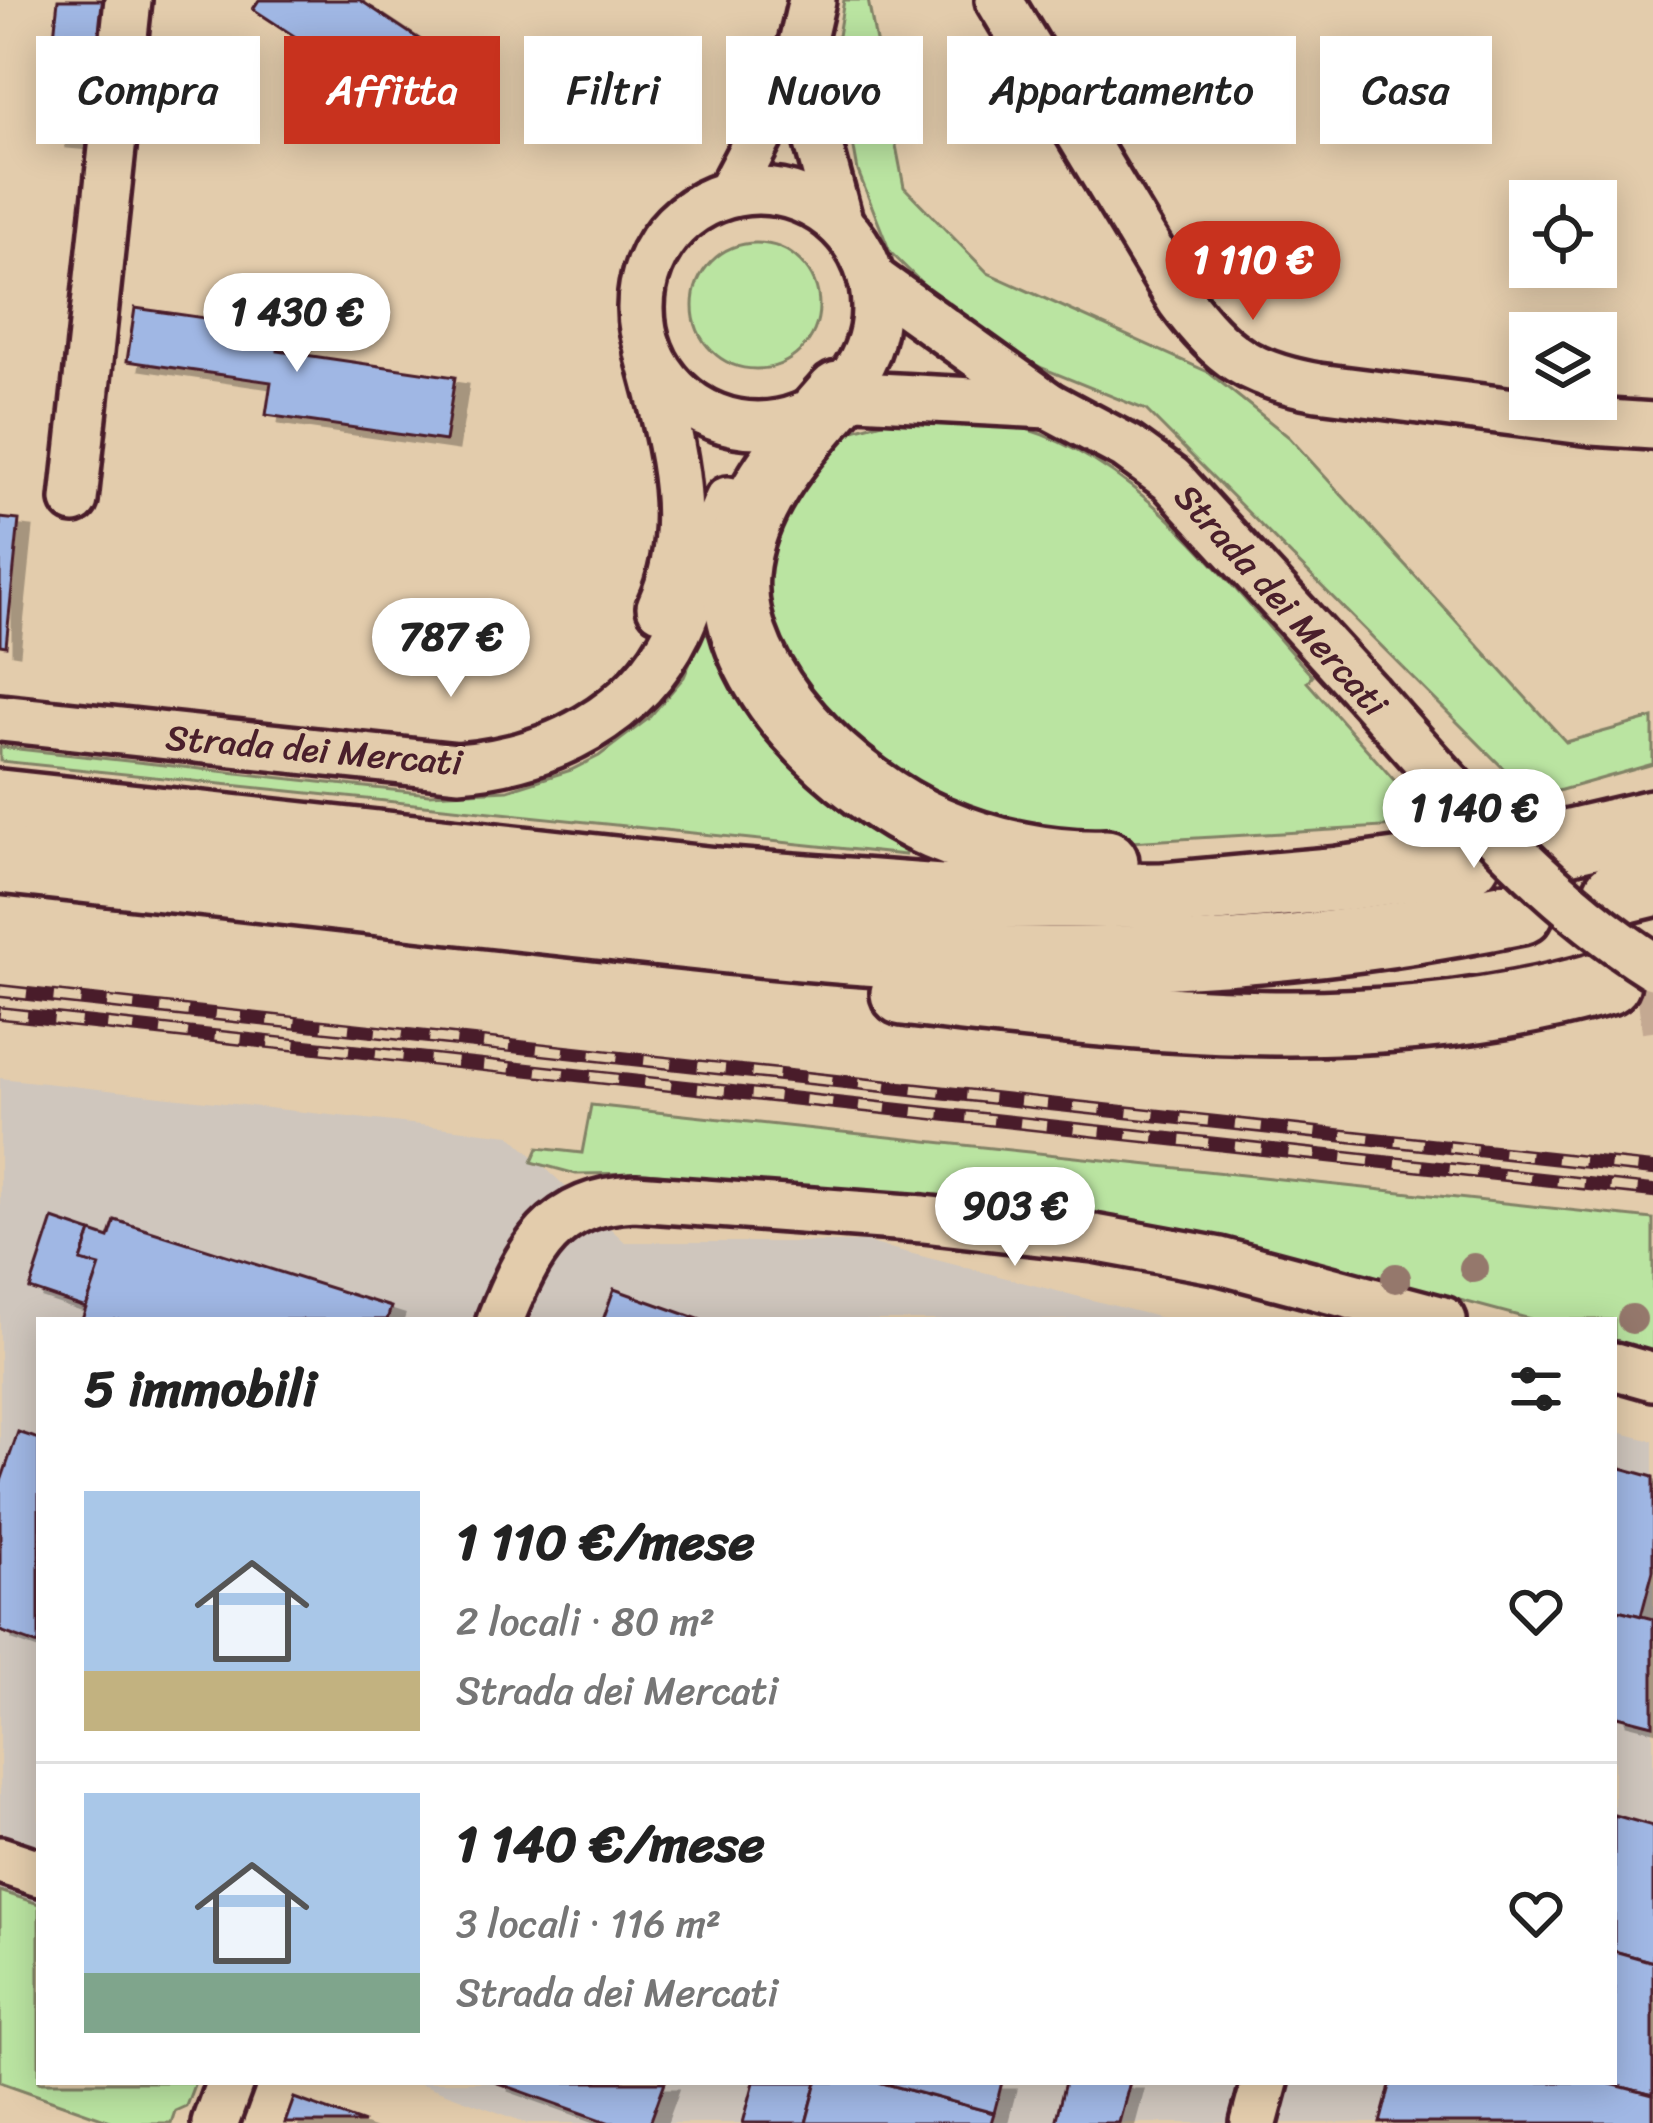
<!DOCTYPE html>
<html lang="it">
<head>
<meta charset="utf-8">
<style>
  :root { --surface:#fff; --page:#f6f6f6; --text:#222; --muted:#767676; --line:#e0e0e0; --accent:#c8321e }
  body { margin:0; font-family:Sriracha,sans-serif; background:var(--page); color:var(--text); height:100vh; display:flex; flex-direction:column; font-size:45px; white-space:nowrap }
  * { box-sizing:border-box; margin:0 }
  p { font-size:39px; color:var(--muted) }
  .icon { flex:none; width:66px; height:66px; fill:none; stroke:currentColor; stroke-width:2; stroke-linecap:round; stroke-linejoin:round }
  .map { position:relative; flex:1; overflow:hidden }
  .side { position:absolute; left:36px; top:1317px; width:1581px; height:768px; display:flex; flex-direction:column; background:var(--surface); border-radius:0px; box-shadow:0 6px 30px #0003 }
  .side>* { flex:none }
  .banner { position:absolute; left:36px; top:36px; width:1581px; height:108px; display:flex; gap:24px }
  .controls { position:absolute; left:1509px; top:180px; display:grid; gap:24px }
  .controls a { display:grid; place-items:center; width:108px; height:108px; border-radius:0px; background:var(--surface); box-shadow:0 6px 30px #0003; font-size:60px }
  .price { position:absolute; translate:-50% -102px; padding:0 27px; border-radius:42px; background:#fff; color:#222; font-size:39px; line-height:78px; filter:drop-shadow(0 3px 6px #0008) }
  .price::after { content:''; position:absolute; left:50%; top:72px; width:36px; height:27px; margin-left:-18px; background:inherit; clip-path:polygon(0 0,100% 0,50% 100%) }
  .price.active { background:var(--accent); color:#fff }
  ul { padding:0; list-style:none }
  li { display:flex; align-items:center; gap:36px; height:300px; padding:0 48px }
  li+li { border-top:3px solid var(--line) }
  li span { display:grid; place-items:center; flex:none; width:336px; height:240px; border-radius:0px; color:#555 }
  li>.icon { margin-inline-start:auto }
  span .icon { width:144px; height:144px; fill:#fffc; stroke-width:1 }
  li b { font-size:51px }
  h2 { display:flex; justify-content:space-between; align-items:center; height:144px; padding:0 48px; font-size:51px }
  .chip { padding:0 42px; border-radius:0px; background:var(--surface); box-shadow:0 6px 30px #0003; font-size:42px; line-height:108px }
  .chip.active { background:var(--accent); color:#fff }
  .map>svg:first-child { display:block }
  .built { fill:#cfc6bd }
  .green { fill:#bae4a1; stroke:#828266; stroke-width:3 }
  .building { fill:#a0b7e4; stroke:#4a1f2b; stroke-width:3; filter:url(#shadow) }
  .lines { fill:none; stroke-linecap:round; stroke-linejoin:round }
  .highway-tunnel { stroke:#c4a992; stroke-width:63; stroke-dasharray:63 32; stroke-linecap:butt }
  .minor-casing { stroke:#4a1f2b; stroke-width:54 }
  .highway-casing { stroke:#4a1f2b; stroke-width:72 }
  .minor { stroke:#e3ccac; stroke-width:45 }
  .highway { stroke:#e3ccac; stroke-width:63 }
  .rail-casing { stroke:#4a1f2b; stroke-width:14 }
  .rail { stroke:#e3ccac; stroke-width:9; stroke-dasharray:27; stroke-linecap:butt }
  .minor-bridge-casing { stroke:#4a1f2b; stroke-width:54; stroke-linecap:butt }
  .minor-bridge { stroke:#e3ccac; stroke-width:45 }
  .tree { fill:#95786c }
  .labels { text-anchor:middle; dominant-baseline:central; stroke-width:9; stroke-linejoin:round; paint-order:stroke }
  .street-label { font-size:36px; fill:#4a1f2b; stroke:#e3ccac }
</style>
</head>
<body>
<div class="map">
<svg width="1653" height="2123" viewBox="0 0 1653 2123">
  <defs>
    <filter id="shadow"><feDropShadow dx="13" dy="8" stdDeviation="0" flood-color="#0004"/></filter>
  </defs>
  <rect width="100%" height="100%" fill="#e3ccac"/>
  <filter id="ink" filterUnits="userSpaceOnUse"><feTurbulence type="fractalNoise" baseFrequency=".00833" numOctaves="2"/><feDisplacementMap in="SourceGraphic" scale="24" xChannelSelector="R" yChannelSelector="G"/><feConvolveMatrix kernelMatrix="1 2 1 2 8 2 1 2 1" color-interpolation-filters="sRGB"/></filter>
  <g filter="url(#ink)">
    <g class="built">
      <polygon points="0,1078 510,1135 625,1242 866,1242 1170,1320 39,1320 39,2082 146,2123 0,2075"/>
      <polygon points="1614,1431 1653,1441 1653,2123 527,2123 416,2082 1614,2082"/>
    </g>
    <g class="green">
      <polygon points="844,0 868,0 904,187 988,273 1208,372 1289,437 1566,742 1653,718 1653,764 1533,798 1146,410 1042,368 968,328 890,252 858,171 836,48"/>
      <circle cx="756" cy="306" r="63"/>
      <path d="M914,413C944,416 976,416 1005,423C1138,454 1225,581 1312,676L1307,682L1433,824L1129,842L1007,828L866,759L782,661L757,561L827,445L854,430Z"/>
      <polygon points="712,612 907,843 905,855 0,761 0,747 429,794 508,790 571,770 599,756 648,719 684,677"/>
      <polygon points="591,1105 1653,1219 1653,1352 1614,1342 1614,1320 1534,1320 1281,1252 1187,1232 1049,1210 646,1173 576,1174 532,1162 538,1148 582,1153"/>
      <polygon points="0,1891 39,1904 39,2082 195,2082 186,2106 175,2111 171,2123 116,2123 0,2082"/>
    </g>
    <g class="building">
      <polygon points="58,0 104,0 86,142 53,139 59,83 49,82"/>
      <polygon points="259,0 360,0 452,61 416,116 253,9"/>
      <polygon points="135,308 281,329 278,351 455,377 445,441 266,415 271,382 127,361"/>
      <polygon points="0,518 19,520 6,646 0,645"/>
      <polygon points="53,1219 91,1232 81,1261 100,1266 86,1308 30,1289"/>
      <polygon points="115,1220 391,1307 387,1320 82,1320 100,1266 81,1261 91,1232 109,1238"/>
      <polygon points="614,1289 701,1320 603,1320"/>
      <polygon points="18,1432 39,1439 39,1645 0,1631 0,1484"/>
      <polygon points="1614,1466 1653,1477 1653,1571 1641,1616 1614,1609"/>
      <polygon points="1614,1609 1653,1619 1653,1725 1614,1715"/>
      <polygon points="1614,1815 1653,1826 1653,1962 1614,1951"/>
      <polygon points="1614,1951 1653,1962 1653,2095 1603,2082 1614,2082"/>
      <polygon points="495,2082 665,2082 650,2123 610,2123"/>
      <polygon points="754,2082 817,2082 806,2123 743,2123"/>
      <polygon points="817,2082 879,2082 994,2113 991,2123 806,2123"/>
      <polygon points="879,2082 1002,2082 994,2113"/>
      <polygon points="1065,2082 1130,2082 1119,2123 1055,2123"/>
      <polygon points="1391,2082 1603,2082 1653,2095 1653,2123 1380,2123"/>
      <polygon points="294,2098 364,2123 285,2123"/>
    </g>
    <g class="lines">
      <polyline class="highway-tunnel" points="1638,1001 1653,999"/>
      <defs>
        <g id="minor">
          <path d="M999,0L1180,300C1221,356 1250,375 1318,387L1592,422L1653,426"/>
          <polyline points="797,65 812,0"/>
          <circle cx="758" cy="308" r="117"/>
          <polyline points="729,194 797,65 840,224"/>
          <polyline points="872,279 1048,405 1127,447 1171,479 1368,694"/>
          <path d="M648,352C670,435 698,524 660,607"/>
          <polyline points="839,394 1048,405"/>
          <polyline points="74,500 128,0"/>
          <path d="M0,718L458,767C550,760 637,716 678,631C698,589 708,542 728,500"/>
          <path d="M500,1320C528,1250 553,1201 635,1198L923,1219L1094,1238L1220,1261L1443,1320"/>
          <polyline points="1614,1366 1653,1377"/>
          <polyline points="0,1860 39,1873"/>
          <polyline points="215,2123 230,2082"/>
          <polyline points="1254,2123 1265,2082"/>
        </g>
        <g id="highway">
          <path d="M839,394C793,447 742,501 736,574C728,681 847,789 936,828C989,851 1049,864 1106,862"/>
          <polyline points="0,802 716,880 940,897 1163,895 1339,879 1468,861"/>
          <polyline points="1558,844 1653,822"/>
          <path d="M0,861C181,881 362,901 543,921C675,935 808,952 941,957C1133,965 1332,951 1521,912"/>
          <polyline points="1616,893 1653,884"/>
          <path d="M903,993C1137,1020 1379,1049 1608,982"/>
        </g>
      </defs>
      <use href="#minor" class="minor-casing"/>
      <use href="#highway" class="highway-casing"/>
      <use href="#minor" class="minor"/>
      <use href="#highway" class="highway"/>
      <defs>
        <g id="rail">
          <polyline points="0,991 1653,1169"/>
          <polyline points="0,1013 1653,1191"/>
        </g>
      </defs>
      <use href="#rail" class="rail-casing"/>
      <use href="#rail" class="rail"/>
      <defs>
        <path id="minor-bridge" d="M1368,694C1455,792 1541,895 1653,966"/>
      </defs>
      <use href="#minor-bridge" class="minor-bridge-casing"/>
      <use href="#minor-bridge" class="minor-bridge"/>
    </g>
    <g class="tree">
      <circle cx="1474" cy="1268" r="15"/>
      <circle cx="1396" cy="1278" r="15"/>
      <circle cx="1632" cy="1319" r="15"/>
    </g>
  </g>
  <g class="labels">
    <g class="street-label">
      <text transform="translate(1281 600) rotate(48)">Strada dei Mercati</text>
      <text transform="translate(314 750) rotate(5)">Strada dei Mercati</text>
    </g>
  </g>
</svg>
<div class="controls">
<a><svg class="icon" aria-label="locate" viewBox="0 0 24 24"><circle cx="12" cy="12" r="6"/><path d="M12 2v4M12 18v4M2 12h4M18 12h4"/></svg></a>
<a><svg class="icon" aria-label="layers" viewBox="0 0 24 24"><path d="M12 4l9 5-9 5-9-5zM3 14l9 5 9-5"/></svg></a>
</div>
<b class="price active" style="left:1253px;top:323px">1 110 €</b>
<b class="price" style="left:297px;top:375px">1 430 €</b>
<b class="price" style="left:451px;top:700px">787 €</b>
<b class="price" style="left:1474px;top:871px">1 140 €</b>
<b class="price" style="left:1015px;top:1269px">903 €</b>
<div class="banner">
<a class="chip">Compra</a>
<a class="chip active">Affitta</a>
<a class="chip">Filtri</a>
<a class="chip">Nuovo</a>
<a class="chip">Appartamento</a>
<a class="chip">Casa</a>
</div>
<section class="side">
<h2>5 immobili<svg class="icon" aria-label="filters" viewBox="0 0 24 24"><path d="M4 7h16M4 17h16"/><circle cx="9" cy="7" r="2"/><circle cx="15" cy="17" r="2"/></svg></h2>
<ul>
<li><span style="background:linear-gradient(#a9c7e8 75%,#c2b280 0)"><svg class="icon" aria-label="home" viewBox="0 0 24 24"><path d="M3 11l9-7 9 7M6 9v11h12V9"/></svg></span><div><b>1 110 €/mese</b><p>2 locali · 80 m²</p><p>Strada dei Mercati</p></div><svg class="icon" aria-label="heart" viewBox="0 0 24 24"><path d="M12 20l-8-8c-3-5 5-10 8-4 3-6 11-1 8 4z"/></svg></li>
<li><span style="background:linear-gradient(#a9c7e8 75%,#7fa58c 0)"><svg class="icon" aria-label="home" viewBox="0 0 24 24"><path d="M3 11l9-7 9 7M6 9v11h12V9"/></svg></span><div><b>1 140 €/mese</b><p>3 locali · 116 m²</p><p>Strada dei Mercati</p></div><svg class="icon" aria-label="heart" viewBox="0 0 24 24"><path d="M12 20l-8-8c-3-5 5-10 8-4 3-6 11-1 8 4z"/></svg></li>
</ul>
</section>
</div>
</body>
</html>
